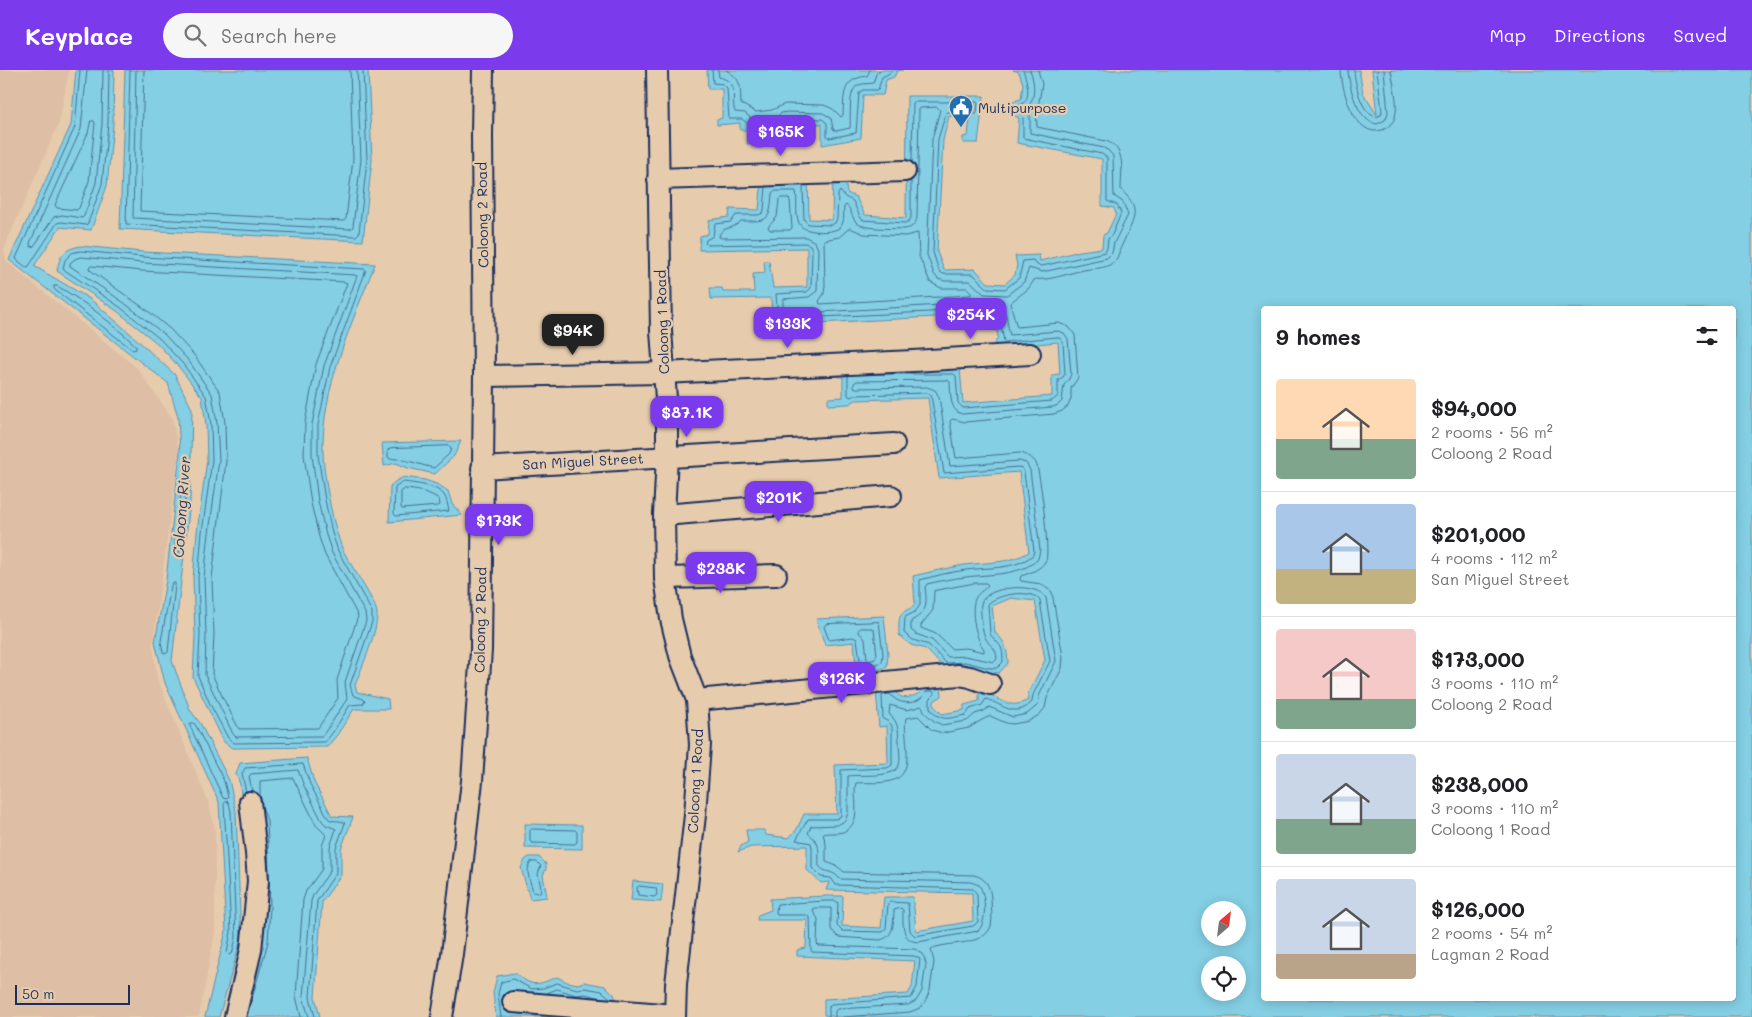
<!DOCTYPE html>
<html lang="en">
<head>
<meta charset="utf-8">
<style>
  :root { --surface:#fff; --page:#f6f6f6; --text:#202124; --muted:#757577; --line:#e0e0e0; --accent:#7c3aed }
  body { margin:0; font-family:Mali,sans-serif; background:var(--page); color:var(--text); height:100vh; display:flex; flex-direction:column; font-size:19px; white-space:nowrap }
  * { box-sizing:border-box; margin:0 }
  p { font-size:16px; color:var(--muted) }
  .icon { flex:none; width:28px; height:28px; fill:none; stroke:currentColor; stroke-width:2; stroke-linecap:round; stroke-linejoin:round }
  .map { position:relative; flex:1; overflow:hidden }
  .drawer { position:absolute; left:1261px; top:236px; width:475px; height:695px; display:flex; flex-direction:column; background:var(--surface); border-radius:5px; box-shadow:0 2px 12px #0003 }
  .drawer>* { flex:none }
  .needle { width:32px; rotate:28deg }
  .buttons { position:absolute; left:1201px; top:831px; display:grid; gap:10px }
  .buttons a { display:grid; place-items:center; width:45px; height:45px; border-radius:50%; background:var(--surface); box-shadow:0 2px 12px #0003; font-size:25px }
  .scale { position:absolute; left:15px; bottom:12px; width:115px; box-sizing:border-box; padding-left:5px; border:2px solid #1b2f5e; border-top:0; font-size:14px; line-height:18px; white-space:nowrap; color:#1b2f5e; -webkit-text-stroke:4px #e6ccad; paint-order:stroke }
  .price { position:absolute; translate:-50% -42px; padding:0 11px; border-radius:10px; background:var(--accent); color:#fff; font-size:16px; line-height:32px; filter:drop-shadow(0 1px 2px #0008) }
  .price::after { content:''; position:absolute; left:50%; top:30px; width:15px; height:11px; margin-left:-8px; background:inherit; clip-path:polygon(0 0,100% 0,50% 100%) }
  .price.selected { background:#222; color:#fff }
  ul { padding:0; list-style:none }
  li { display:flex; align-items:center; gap:15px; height:125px; padding:0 15px }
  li+li { border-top:1px solid var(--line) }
  li span { display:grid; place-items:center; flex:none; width:140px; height:100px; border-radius:5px; color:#555 }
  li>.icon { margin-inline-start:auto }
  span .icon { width:60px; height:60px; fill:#fffc; stroke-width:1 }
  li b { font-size:21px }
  h2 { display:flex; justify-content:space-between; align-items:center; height:60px; padding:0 15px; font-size:21px }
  header { display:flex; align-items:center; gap:30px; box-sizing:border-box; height:70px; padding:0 25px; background:var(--accent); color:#fff }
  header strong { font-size:24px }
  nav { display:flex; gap:28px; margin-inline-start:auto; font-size:18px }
  .search { width:350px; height:45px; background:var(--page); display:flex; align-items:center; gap:12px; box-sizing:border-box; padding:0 18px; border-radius:28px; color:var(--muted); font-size:19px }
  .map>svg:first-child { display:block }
  .built { fill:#debea5 }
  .water { fill:#84cfe4; stroke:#5a8fae; fill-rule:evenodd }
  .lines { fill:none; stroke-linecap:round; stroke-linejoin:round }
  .shore { stroke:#456f94; stroke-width:1 }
  .minor-casing { stroke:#1b2f5e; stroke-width:24 }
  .minor { stroke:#e6ccad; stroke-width:20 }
  .labels { text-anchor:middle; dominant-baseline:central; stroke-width:4.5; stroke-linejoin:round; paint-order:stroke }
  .poi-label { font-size:14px; fill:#1b2f5e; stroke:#e6ccad; text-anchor:start }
  .street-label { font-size:14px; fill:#1b2f5e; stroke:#e6ccad }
  .water-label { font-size:15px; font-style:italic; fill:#263f6b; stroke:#e6ccad }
</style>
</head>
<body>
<header>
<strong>Keyplace</strong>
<div class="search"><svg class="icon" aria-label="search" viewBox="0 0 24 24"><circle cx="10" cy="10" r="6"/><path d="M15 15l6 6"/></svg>Search here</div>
<nav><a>Map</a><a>Directions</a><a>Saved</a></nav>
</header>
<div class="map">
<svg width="1752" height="947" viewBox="0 0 1752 947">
  <rect width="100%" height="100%" fill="#e6ccad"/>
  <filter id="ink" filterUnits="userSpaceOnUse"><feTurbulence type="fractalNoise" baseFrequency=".02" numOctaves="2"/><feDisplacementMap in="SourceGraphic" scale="10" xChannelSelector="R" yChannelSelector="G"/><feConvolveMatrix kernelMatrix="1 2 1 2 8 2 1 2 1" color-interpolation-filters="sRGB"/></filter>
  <g filter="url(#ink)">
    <polygon class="built" points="0,0 69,0 59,53 9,167 4,181 7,192 137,298 172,348 179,381 153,574 157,608 209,734 215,761 215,862 199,947 0,947"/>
    <g class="water">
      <polygon points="76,0 114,0 113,55 107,116 91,160 60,157 34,196 90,229 132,265 175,305 192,339 190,432 172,591 190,640 200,653 229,710 236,741 241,869 219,947 205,947 226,861 219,732 165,613 155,572 166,510 180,382 178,347 168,313 9,190 71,55"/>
      <polygon points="125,0 368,0 372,90 363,171 120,159"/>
      <polygon points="707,0 903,0 897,1 894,7 886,10 883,25 863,25 861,68 822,75 822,54 786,53 786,59 761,59 762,78 756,78 755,73 747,74 748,60 740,60 740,53 717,55 717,50 722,48 722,19 708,19"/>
      <path d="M1013,0H1359L1363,23L1377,45L1372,0H1752V947H838L824,945V929L908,924L912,917L915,891L797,886V880L806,878L807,850H757L758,845L771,840L770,829L825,826H843L842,856L881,858L884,827H913L916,861L973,851L972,823L826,820L829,812L821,813L807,800V776L751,777L738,782L741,776L748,772L746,760H764L766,765L789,768L797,759L804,744H837L835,695L888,693L887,656L879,657L876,619L894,618C900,632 909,628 920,623L923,616H941L942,626L934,631V636L942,644L964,640V635L979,631V621C999,625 1007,642 1028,630V624L1045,590L1035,531L1011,528L992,536L995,563C1006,571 1007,580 1008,593L999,603L944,598L926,579L911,575L899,565C899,557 897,545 905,541C910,538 912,538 915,533L913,506C930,502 947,498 964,495C986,492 1009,494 1029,482L1019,402L939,408L928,328L856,330L849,334L828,335V328L843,327V307L828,306L829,300L960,299L963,333L1052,326V305L1060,304L1058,272L996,278L995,273L998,267L994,244L779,255L772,252L771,228L711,229L710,218H722L723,222H754L753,204L765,203L764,191H769L773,218L807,217V178L699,180L700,166L708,164L709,150L729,147L730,139L759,140L762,109H808L809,149L832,150L833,108L845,109L847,123L856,127L865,145L906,148L907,26H984L978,73H963V67L968,66L970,47L949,46L943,70L937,182L944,200L975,199L988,213L1005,214L1015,205L1017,195L1015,186L1039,185L1040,191L1080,181L1102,178L1103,165L1107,163L1116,144L1114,138L1102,136V89L1017,73L1019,48L1011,44V32L1021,29L1023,14L1019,2ZM1264,239H1734V929H1264ZM1210,840H1238V868H1210ZM1210,895H1238V922H1210Z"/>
      <path d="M81,176L143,182L375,194C352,253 321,319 323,383C324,408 333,457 343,480C349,493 376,532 377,543C378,561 362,597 355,615L357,622L388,629L389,639H354L337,665L327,677L232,678L224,672L193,607L195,565L193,508L197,462L207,390L206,355L202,327L179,297L157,273L117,241L57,201C60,184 64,179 81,176Z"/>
      <polygon points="461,371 454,386 435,404 408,398 396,393 384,396 382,373"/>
      <polygon points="404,407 425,410 439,415 448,421 452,434 462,445 389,452 390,416 396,411"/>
      <polygon points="884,546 888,584 887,597 857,607 854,572 825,575 816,549"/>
      <polygon points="307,688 314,712 332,746 353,747 341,779 341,805 322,832 315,927 320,947 227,947 252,837 240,714 236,704 240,693"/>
      <polygon points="525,754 582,755 582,779 525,778"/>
      <polygon points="529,787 539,787 546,794 546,799 543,805 547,827 530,829 521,798 525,790"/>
      <polygon points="633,811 663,814 661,832 631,830"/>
      <path d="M515,903C533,918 537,915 557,907L567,912L578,914L584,912L605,916L613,923L625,947H496L493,923L497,906Z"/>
    </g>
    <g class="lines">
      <g class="shore">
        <polyline points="80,0 75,57 16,188 17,190 26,197 29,196 57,153 61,152 86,155 88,153 102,114 108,54 109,0"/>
        <polyline points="87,0 81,59 30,173 31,177 34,176 54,147 62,145 82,148 84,146 96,113 102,54 103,0"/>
        <polyline points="130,0 126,154 356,166 359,163 367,90 363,0"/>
        <polyline points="136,0 133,148 350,159 353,157 361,89 357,0"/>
        <polyline points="144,0 140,141 344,151 346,149 353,89 350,0"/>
        <polyline points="712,0 713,13 723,14 727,18 729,49 742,49 755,60 761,55 780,54 786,48 822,49 827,53 827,66 829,68 856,63 859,23 863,20 878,20 882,7 890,3 892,0"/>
        <path d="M718,0L719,7C741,13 730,26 735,42L745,43L754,51L760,48H776L781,43L787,42L823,43L831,48L833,59L836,61L850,58C851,47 848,21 857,16C862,13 868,14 873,13L876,4L880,0"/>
        <path d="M726,0C743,10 740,17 741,34L756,42L772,40L785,34L824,35L833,39L841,47L843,45C844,24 842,9 867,6L870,0"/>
        <path d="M1341,0C1341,19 1355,69 1382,60C1388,58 1393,53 1395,47C1399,35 1393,12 1391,0"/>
        <path d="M1348,0C1349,16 1357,51 1377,54L1385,50L1388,43L1384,0"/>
        <path d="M1354,0C1355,14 1361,43 1376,47L1381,45L1382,41L1377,0"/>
        <polygon points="91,51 94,51 95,53 89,111 79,138 77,140 57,138 55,135 88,63"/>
        <path d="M912,92L913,32H978L977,42L976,44L951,41L946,43L938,69L933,182L939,201L943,204H973L987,218L1005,219L1019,208L1023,191L1033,190L1037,195L1042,196L1105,182L1107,178L1108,169L1112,165L1121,143L1117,135L1107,131V88L1102,84L1023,68V47L1017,41L1016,37C1018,35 1021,35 1023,33C1032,27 1026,8 1023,0"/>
        <polyline points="803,116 804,149 808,154 831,155 835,153 837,149 838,124 840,121 845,127 853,131 860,147 863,150 905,153 909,151 911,148 911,110"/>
        <polyline points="766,117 764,140 763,143 758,145 736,145 731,152 715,154 713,166 706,170 705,173 708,175 805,173 810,175 812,179 811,218 807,222 776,224 778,249 994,239 999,243 1004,272 1057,267 1061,269 1063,272 1065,304 1063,307 1058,310 1058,326 1052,331 963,338 958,333 956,306 954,304 868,304"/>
        <polygon points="781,128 788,128 790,130 792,158 790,160 770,160 768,157 777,147 779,130"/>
        <polygon points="850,158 864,164 905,166 918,163 919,186 930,212 941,218 967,218 971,222 971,225 820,234 819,231 824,224 825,216 824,170 839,167"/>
        <polygon points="81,181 143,187 364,199 366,200 330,297 318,355 318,385 325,430 332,463 338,481 372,542 372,552 350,615 353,625 363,629 365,631 363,634 350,635 333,662 325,672 234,673 228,668 210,634 198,606 200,565 198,508 202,462 212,390 211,354 206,326 183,294 160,269 120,237 63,199 65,190 72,183"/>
        <polygon points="81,187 143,193 355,205 357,206 324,296 312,354 312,385 318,431 326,465 332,483 365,543 366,551 345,612 347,629 328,658 322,666 236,667 233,664 205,605 206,565 204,508 209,463 219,390 217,353 212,324 188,290 164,264 123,232 70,196 70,193 75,189"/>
        <polygon points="92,196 142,201 345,212 347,213 316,294 305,353 304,385 311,433 319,467 325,485 358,546 337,610 338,628 318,658 239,659 223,628 212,604 214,565 212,508 226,391 225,353 220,322 194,285 170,259 148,241 90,200 89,198"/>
        <path d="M54,216H57C87,233 111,252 136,276V279L133,280L55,220Z"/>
        <path d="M449,376L451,379L449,384L434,398C424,396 399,387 390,389L388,387V380L390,378Z"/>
        <path d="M404,412C416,414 436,415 444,425C447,429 448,437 449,441L396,446L394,444L395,418Z"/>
        <path d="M405,419C417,420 429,422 439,429L440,435L438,436L402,439L401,437V422Z"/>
        <polygon points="181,424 185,425 185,432 179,483 176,485 174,483"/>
        <polygon points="172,513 175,513 175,515 168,582 165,584 163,582 161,572"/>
        <path d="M975,513H986L988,515C985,520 978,522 975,529C970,541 976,570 984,579V582L966,578L952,579L936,564L921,558V555L933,540L934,521Z"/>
        <polygon points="879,552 883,584 882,592 864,599 861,597 857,569 853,567 829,570 824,557 826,554"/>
        <polygon points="861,558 872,558 874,559 877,585 875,589 869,591 867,589 865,569 858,561"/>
        <polygon points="191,653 194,653 196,656 224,711 228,727 226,729 223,728 190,656"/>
        <polyline points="252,721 249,706 251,704 298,700 304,716 322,751 326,755 336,759 330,777 330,801 313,825 311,831 303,927 309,947"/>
        <path d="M246,722L242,704L245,698L303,694L310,714L328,748C333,753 340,749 345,753L336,778V803L317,831L310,927L315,947"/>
        <polyline points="260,727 260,711 293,708 316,755 326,765 322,776 322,799 306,821 303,830 296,926 301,947"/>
        <polygon points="227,731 229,733 231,742 236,868 232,884 229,885 227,883 231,861 224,734"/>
        <polygon points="532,759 575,760 577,762 577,772 575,774 532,773 530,771 530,761"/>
        <path d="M531,792H537L541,796L538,804L541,818L540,823L533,822C531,812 524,800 531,792Z"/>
        <polygon points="639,816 656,818 657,825 654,827 638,825 637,818"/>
        <polyline points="547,923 557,919 576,925 585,924 601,928"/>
        <polyline points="247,946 268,872 270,837 268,774 267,751 261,733"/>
        <polyline points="501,947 498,924 501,912 513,909 532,919 543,918 557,913 577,919 585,918 602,921 610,928"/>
        <path d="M829,947V936L831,934L911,928L917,917L920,889L914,886L812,882L811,880L810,847L806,845H777L776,842L777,834L825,831H836L838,833L837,856L842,861L883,862L886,858L888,834L890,832L908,833L910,861L915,866L973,856L978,852L977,824L973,819L836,815L831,808L821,807L812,798V777L811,773L796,770L808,749H836L841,746V700L887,698L892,695V656L889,652L883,649L882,625L890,624C900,637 919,635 927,621H933L935,624L930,629V638C941,653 949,648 966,645L970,639L982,635L986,629C1004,635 1015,649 1032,632L1033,625L1050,591L1040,531C1033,518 997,524 988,534L990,564C999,576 1003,573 1003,592L997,598H989L965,592L946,593L929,575L913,570L904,563L905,547L915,542L920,535V510C935,506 950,502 966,500C988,497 1015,500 1033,485L1034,481L1024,402L1022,398L1018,397L944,403L931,325L927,323L856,325L850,327L848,325V305"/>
        <path d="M835,947V941L837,939L908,935L916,931L922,921L926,894L923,884L915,879L819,876L817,874L818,849L813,841L814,838H831V859L838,867L880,870C895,867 893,852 894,840L901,838L903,840C903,853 901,871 918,872L978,861C987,853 986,824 979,815L971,812L840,809C832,799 825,804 819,796C818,780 822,774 808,763L811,756L837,755L845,751L848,743V706C860,704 895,709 899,695C901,688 899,679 899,672C898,660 899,652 889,644L890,635L907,640L922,636L925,643L934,651L942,655L967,651L975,644L984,641L989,637L1013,647L1027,644L1038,635L1039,626L1056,591L1046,528C1038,512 985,515 981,534C980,540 982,564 986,569C991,578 996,576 997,589L994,592L965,586L948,587L932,570L916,564L911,560V551C928,542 927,534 925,517L927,514C940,511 953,508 966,507C988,504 1021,506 1038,489L1040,480L1030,400L1026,393L1019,391L950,396L939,327L935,320L927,317L856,318L854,317V313L857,311L948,310L950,312C951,324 949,340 962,344L1053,337L1058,335L1062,331L1064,315L1069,309L1071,304L1068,269L1064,263L1058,261L1010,265C1006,253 1009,237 994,232L785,244L783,241V229L809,227L817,221L818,179L815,172L806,167L722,168L719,167C720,156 732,161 741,151C769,151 770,152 772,123L774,121H796C798,131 794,148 801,156C807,163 836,164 841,156C845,151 843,143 844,137L846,135C852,139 851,147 856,152C862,160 894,158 905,159C912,158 916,154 917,147L919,39L921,38L937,37L940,40L932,69L927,185L934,204L938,209L945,211H970L984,224L1007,225L1024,212L1029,198L1042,202L1107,188L1112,183L1114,173L1128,145L1123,132L1114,126L1113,86L1109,81L1104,78L1030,63V46L1027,39C1036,27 1035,13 1030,0"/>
        <path d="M843,947L910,942L920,938L925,932L930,920L934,892L931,879C947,871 984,877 991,856C993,848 991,837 991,828C990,816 986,808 974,805L844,802L837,796L826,792V774L823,764C829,762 837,764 843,762C864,753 852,729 856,713C867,712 880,714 891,711C918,705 902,665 906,648L918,646L932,660L943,663L969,658L980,651L990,646L1006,653L1013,654L1029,651L1039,645L1045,638L1047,628L1062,598L1063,587L1052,522L1041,514L1021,511L1020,509L1021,506C1030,503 1042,499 1046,490C1050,482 1040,401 1036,393C1032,387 1026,384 1020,383L956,388L950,351L952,349L965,352L1054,344L1062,341L1068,336L1071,329V318L1078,308L1075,265L1069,257L1059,253L1017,257L1010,233L1028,219L1035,209C1051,211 1068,203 1084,200C1093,198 1103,199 1111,194C1119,190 1118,182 1122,175C1132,152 1144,140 1121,120C1121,103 1127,78 1106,71L1037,57L1036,40L1039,32L1042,14L1038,0"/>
      </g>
      <defs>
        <g id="minor">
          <polyline points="657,0 661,261 667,342 667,386 664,445 665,508 671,549 680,586 697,630 700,675 695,745 676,914 675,947"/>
          <polyline points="658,109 905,101"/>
          <polyline points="484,306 663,303 913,291 1030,284"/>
          <polyline points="482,398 894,374"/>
          <polyline points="664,445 891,426"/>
          <polyline points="665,508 776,505"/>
          <polyline points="697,630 959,605 970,607 990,614"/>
          <polyline points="513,932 675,945"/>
          <polyline points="235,947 251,880 258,811 256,783 250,732"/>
          <polyline points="442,947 452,884 472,711 481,580 484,306 482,65 483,0"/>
        </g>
      </defs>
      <use href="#minor" class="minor-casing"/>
      <use href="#minor" class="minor"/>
    </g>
  </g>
  <defs>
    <symbol id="civic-pin" viewBox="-11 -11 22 30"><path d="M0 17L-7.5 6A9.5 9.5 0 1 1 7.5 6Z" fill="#1f6fb2" stroke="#e6ccad"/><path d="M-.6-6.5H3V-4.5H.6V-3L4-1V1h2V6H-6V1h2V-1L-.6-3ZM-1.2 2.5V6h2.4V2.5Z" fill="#fff"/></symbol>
  </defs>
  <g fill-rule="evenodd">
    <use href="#civic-pin" x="947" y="23" width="28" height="38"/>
  </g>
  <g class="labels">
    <g class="poi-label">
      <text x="978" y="37">Multipurpose</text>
    </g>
    <g class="street-label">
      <text transform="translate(482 145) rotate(-91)">Coloong 2 Road</text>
      <text transform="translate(662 252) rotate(-92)">Coloong 1 Road</text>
      <text transform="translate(583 391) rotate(-3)">San Miguel Street</text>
      <text transform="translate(480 550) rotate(-89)">Coloong 2 Road</text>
      <text transform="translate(695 711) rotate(-87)">Coloong 1 Road</text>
    </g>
    <g class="water-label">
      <text transform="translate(181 437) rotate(-86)">Coloong River</text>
    </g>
  </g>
</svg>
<div class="buttons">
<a><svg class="needle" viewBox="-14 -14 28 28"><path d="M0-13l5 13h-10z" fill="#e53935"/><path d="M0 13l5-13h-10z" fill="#757577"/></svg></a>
<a><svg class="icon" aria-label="locate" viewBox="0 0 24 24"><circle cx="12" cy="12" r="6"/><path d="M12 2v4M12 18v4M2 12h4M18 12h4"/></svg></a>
</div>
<div class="scale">50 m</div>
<b class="price" style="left:781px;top:87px">$165K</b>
<b class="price" style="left:971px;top:270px">$254K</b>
<b class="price" style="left:788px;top:279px">$133K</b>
<b class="price selected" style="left:573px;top:286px">$94K</b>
<b class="price" style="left:687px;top:368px">$87.1K</b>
<b class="price" style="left:779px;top:453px">$201K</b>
<b class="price" style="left:499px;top:476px">$173K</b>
<b class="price" style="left:721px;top:524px">$238K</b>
<b class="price" style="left:842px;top:634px">$126K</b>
<section class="drawer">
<h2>9 homes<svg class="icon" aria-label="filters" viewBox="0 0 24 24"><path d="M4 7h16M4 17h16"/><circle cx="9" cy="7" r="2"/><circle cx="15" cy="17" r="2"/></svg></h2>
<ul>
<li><span style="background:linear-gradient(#ffd9b3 60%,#7fa58c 0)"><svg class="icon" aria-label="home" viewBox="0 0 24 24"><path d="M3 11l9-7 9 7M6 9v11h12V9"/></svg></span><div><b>$94,000</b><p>2 rooms · 56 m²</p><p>Coloong 2 Road</p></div></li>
<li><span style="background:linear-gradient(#a9c7e8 65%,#c2b280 0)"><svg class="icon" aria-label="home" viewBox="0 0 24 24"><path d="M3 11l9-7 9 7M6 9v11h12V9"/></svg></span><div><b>$201,000</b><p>4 rooms · 112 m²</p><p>San Miguel Street</p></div></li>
<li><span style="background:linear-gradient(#f6c9c9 70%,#7fa58c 0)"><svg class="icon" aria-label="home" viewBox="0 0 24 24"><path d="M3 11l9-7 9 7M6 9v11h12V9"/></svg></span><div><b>$173,000</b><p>3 rooms · 110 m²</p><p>Coloong 2 Road</p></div></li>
<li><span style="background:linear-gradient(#c9d6e8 65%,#7fa58c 0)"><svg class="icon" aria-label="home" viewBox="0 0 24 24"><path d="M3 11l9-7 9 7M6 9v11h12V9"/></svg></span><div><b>$238,000</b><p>3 rooms · 110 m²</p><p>Coloong 1 Road</p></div></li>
<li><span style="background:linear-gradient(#c9d6e8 75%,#b9a48a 0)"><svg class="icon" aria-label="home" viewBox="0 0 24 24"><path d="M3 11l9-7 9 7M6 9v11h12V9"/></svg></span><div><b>$126,000</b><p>2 rooms · 54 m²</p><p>Lagman 2 Road</p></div></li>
</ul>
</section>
</div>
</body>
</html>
